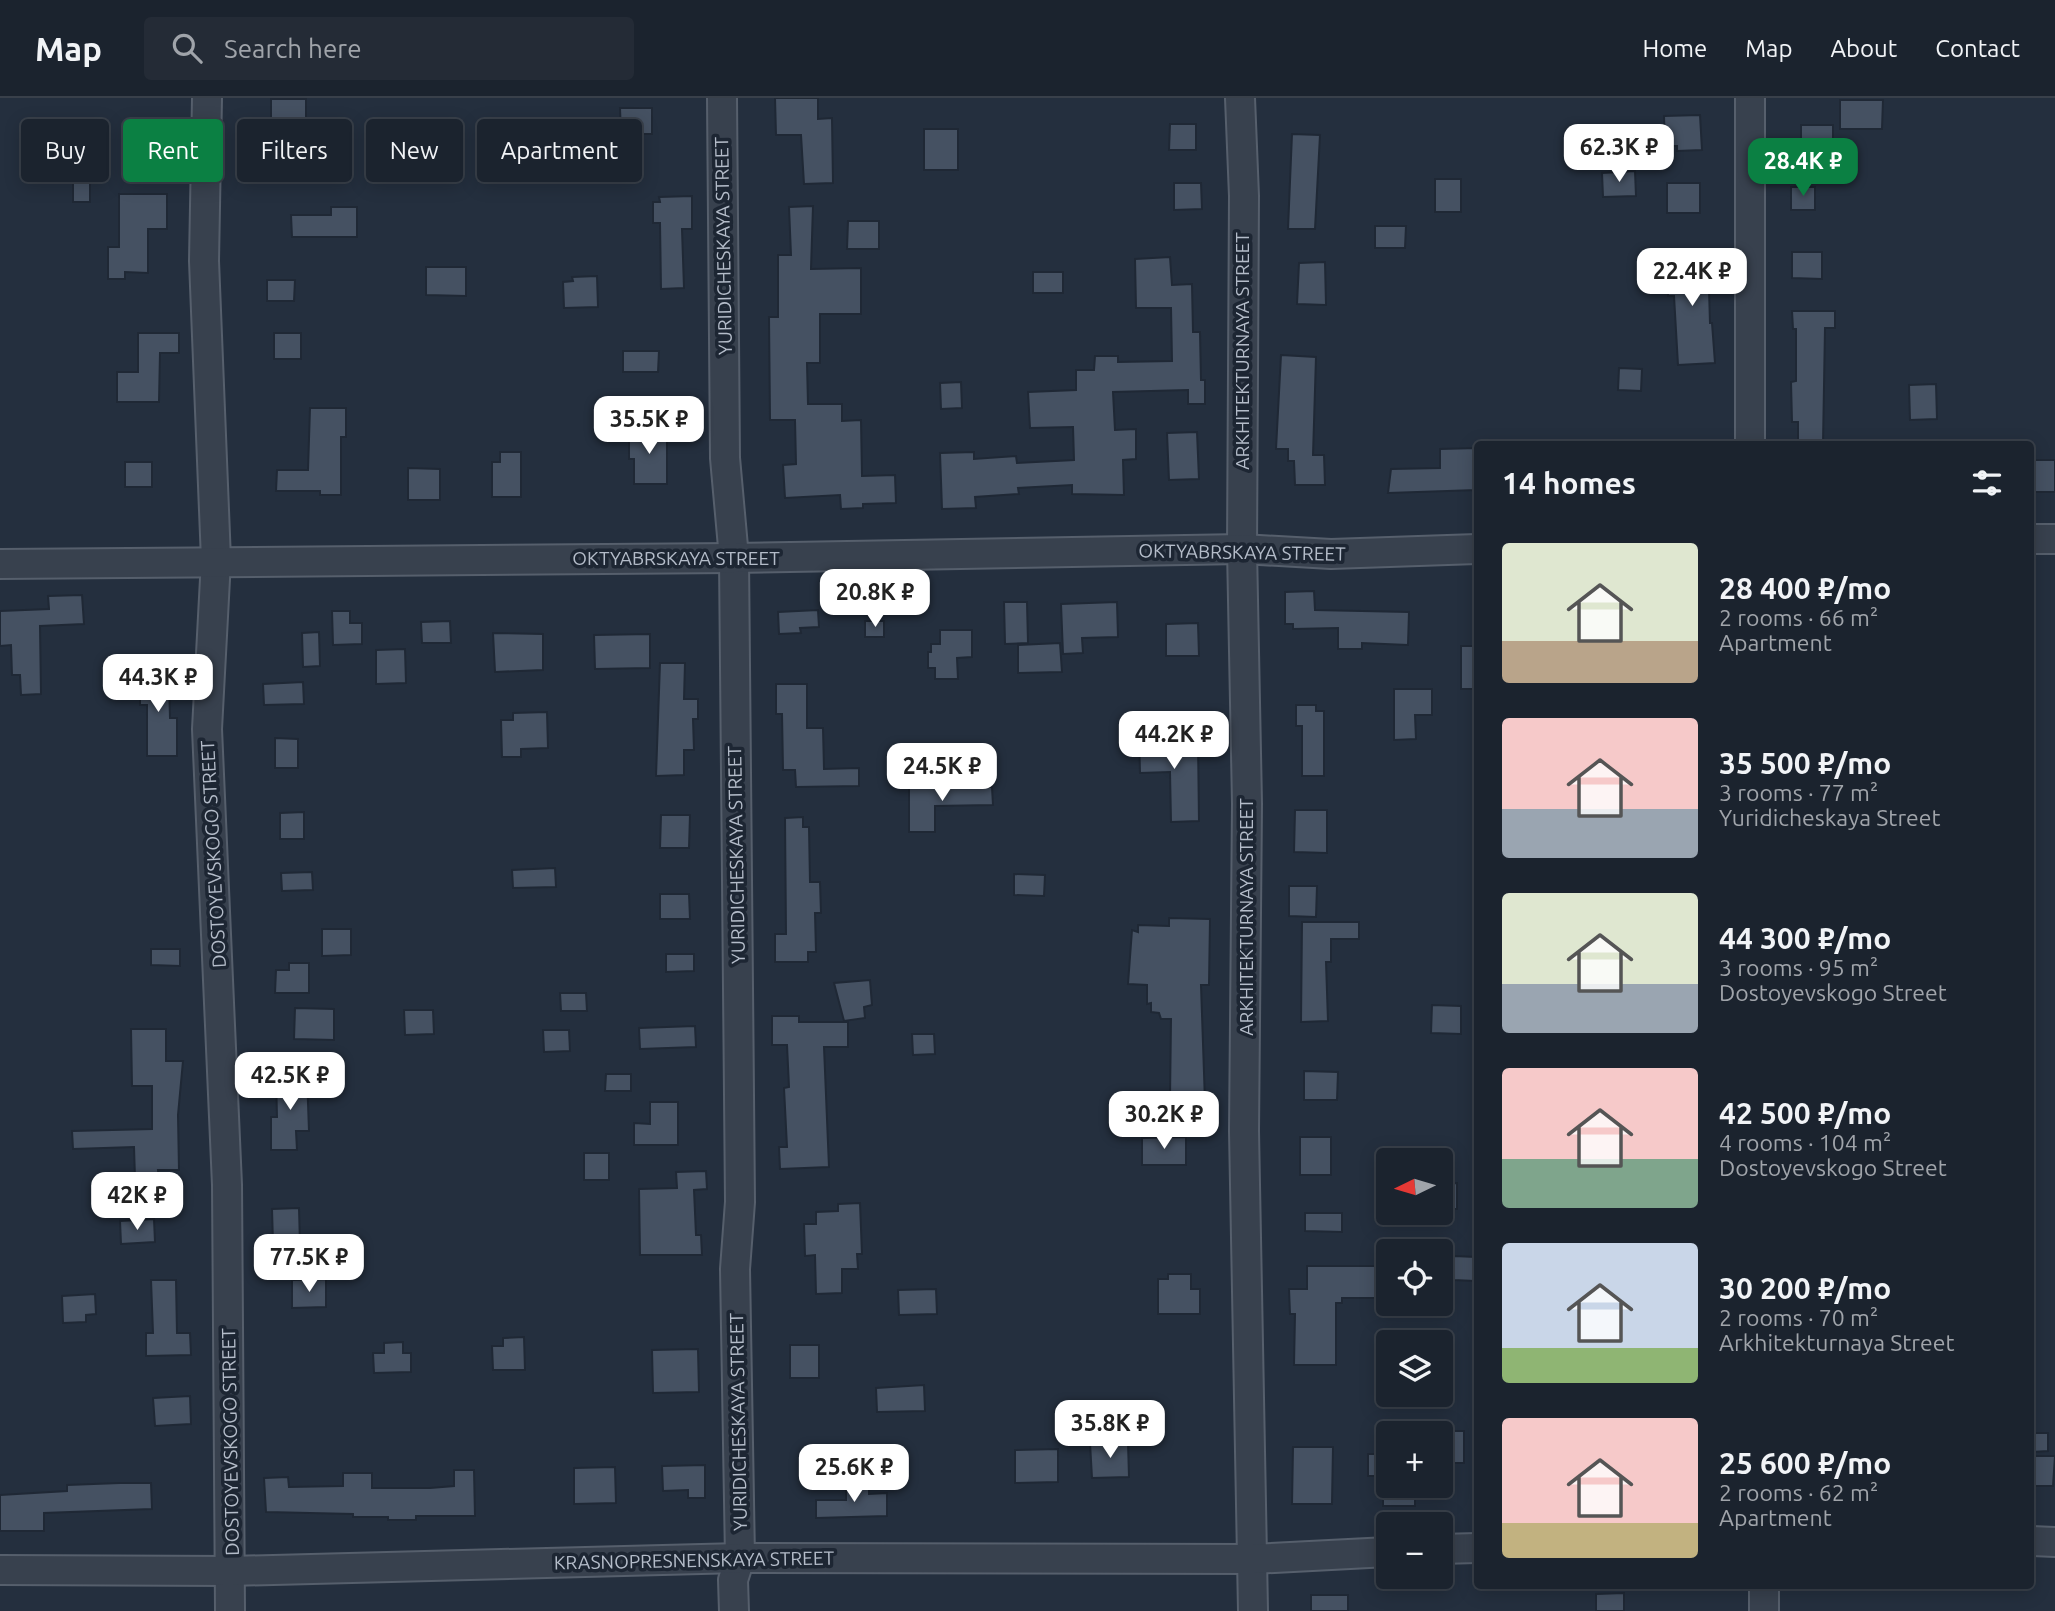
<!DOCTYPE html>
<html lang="en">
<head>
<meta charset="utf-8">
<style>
  :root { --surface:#1b232e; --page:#242b36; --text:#f1f3f6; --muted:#a0a4aa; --line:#39404a; --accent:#0b8043 }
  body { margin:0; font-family:Ubuntu,sans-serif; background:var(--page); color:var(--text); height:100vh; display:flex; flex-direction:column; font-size:26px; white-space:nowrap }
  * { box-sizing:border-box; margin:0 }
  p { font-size:23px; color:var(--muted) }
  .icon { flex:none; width:38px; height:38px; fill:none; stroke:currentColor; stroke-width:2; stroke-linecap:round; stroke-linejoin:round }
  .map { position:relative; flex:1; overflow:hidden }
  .side { position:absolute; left:1474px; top:343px; width:560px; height:1148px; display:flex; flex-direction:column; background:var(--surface); border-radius:7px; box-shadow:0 4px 18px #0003,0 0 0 2px var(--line) }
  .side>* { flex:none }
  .top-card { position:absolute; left:21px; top:21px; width:665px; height:63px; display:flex; gap:14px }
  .needle { width:46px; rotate:265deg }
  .controls { position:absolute; left:1376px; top:1050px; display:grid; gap:14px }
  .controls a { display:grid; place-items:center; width:77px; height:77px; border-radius:7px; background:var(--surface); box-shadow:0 4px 18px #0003,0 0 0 2px var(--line); font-size:35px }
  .price { position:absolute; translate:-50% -60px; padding:0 16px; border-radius:14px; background:#fff; color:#222; font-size:23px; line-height:46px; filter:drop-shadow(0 2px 4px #0008) }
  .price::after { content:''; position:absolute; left:50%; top:42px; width:21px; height:16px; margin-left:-10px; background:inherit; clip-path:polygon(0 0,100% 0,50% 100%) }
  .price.active { background:var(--accent); color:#fff }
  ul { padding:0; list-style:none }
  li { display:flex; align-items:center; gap:21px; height:175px; padding:0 28px }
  li span { display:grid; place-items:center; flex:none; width:196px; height:140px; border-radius:7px; color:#555 }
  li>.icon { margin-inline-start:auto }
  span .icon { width:84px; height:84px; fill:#fffc; stroke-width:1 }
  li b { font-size:30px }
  h2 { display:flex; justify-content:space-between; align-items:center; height:84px; padding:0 28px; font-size:30px }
  .pill { padding:0 24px; border-radius:7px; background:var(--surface); box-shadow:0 4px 18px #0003,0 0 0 2px var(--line); font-size:24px; line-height:63px }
  .pill.active { background:var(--accent); color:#fff }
  header { display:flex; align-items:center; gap:42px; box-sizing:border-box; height:98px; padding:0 35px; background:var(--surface); border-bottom:2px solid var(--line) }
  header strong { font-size:33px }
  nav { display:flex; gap:38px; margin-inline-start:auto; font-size:24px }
  .search { width:490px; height:63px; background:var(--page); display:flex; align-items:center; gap:18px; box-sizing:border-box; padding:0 24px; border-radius:7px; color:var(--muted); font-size:26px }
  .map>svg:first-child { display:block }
  .building { fill:#455162; stroke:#1f2835; stroke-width:2 }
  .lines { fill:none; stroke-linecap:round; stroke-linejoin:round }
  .minor-casing { stroke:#565f6c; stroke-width:32 }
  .minor { stroke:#38414e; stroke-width:28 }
  .labels { text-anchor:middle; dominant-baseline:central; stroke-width:7; stroke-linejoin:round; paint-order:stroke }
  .street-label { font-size:19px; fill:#b4bcc9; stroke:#1d2633 }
</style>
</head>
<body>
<header>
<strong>Map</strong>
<div class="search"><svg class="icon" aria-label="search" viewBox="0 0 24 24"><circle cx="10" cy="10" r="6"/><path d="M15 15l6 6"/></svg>Search here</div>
<nav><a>Home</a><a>Map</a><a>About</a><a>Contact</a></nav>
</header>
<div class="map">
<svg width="2055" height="1513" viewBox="0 0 2055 1513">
  <rect width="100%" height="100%" fill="#242f3e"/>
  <g class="building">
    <polygon points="775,0 818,0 818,21 832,20 833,85 804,86 801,37 776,37"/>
    <polygon points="271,1 306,1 306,31 290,31 290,71 265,71 265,42 271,42"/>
    <polygon points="1840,2 1883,2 1882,31 1840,31"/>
    <polygon points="620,10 652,10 652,36 621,36"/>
    <polygon points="1700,17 1702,52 1677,53 1677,48 1665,48 1664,18"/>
    <polygon points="1170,26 1196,26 1196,52 1169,52"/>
    <rect x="1801" y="27" width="32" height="31"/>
    <rect x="924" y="31" width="34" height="41"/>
    <polygon points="1292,36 1320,37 1315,131 1288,131"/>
    <rect x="126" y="40" width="29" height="19"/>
    <polygon points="1635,73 1636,98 1603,99 1602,75"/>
    <rect x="1435" y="81" width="26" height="33"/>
    <rect x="73" y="82" width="17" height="22"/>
    <polygon points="1174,85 1201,85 1202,111 1174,112"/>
    <rect x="1667" y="85" width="33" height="30"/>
    <rect x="1791" y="89" width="24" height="23"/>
    <polygon points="119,96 167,96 167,131 148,131 148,175 125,174 125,181 108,181 108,149 119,149"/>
    <polygon points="692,98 692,131 682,131 684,190 661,191 660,125 653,125 653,104 660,104 659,99"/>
    <polygon points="813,108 811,171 861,170 861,216 820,216 820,265 807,265 808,306 842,306 842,323 861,322 862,378 895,377 896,405 863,406 863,410 841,411 840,397 785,400 783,367 796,366 795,322 770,322 769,219 778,219 778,157 791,157 789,109"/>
    <polygon points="331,109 357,109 357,139 292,139 291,117 331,117"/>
    <polygon points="848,123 879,123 879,151 847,151"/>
    <polygon points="1375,128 1406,128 1405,150 1375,150"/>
    <polygon points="1792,154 1822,154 1822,181 1792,180"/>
    <polygon points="1708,156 1710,225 1712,225 1715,265 1678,267 1674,198 1668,198 1668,157"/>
    <polygon points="1170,159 1172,187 1192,186 1193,234 1200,234 1201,282 1205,282 1205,306 1188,306 1188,292 1113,294 1115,332 1136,331 1136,361 1123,362 1124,397 1072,396 1072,387 1018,390 1019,396 975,399 976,410 942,411 940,355 974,354 974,361 1016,358 1017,365 1074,362 1073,329 1030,330 1028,294 1076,292 1076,272 1094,272 1095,258 1118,258 1118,264 1172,263 1171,210 1136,210 1135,161"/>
    <polygon points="1325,164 1326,207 1297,206 1299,165"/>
    <polygon points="426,169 466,169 466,198 426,197"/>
    <rect x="1033" y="174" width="30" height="21"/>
    <polygon points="597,178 598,209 564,210 563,184 573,183 572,179"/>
    <polygon points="267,182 295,182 294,203 267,203"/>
    <polygon points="1792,213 1835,213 1835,230 1825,230 1823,346 1798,346 1798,324 1792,324 1791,284 1796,283 1796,231 1793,231"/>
    <polygon points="138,235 179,235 179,255 160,255 159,304 117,304 117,274 138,274"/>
    <rect x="274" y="235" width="27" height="26"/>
    <polygon points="623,253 659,253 658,274 623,274"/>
    <polygon points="1281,257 1316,259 1313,357 1324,357 1325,387 1295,387 1294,363 1288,363 1288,351 1276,351"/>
    <polygon points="1619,270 1642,271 1641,293 1618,292"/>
    <polygon points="961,284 962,310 941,311 940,285"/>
    <polygon points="1936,286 1937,321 1910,322 1909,287"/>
    <polygon points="310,310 346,310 346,339 341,339 341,397 320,397 320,393 276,393 277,372 308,372"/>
    <polygon points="629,331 667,331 667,386 634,386 634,361 629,361"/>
    <polygon points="1197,334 1199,381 1169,382 1167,335"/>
    <polygon points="1477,350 1477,392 1388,395 1391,371 1440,370 1440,351"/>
    <polygon points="500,354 521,354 521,399 492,399 492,364 500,364"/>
    <rect x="2034" y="362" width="21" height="32"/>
    <rect x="125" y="364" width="27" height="25"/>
    <polygon points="408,370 440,371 440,402 408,402"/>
    <polygon points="1314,493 1315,512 1409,514 1408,547 1362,545 1362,551 1338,551 1338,530 1293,531 1293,526 1285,526 1285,494"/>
    <polygon points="82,497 84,526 40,528 41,596 21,597 20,577 12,577 11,547 0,548 0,513 49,511 48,498"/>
    <polygon points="1004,504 1027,504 1028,545 1005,546"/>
    <polygon points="1117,504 1118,539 1082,540 1083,555 1063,556 1061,506"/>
    <polygon points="818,512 819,529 800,530 801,535 779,536 778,514"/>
    <polygon points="332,513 350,513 350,525 362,525 362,546 333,547"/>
    <polygon points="450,523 451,545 422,545 421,524"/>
    <rect x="865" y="523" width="19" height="16"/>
    <polygon points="1198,525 1199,558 1166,558 1166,526"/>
    <polygon points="940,532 972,532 972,559 957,560 958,581 935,581 935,570 928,570 928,554 931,554 931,546 940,546"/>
    <polygon points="319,534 320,568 303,569 302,535"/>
    <polygon points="493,535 543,536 543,572 495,574"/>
    <polygon points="650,536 650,570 595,571 594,537"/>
    <polygon points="1060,545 1062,574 1018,575 1018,547"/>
    <rect x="1461" y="548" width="16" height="43"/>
    <polygon points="405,551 406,585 376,586 376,552"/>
    <polygon points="660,565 685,565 684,601 698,601 698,621 693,621 694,652 684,652 684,677 656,678"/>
    <polygon points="160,569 161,584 169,583 170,620 177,620 177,658 147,658 147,607 140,607 140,570"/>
    <polygon points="303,584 304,606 264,607 263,586"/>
    <polygon points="776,586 807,586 807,630 823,630 824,671 859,670 859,688 796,689 795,672 783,672 782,616 776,616"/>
    <polygon points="1394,591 1432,591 1432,617 1415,617 1416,641 1394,642"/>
    <polygon points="1296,607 1316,607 1316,613 1324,613 1324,678 1302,678 1302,628 1296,628"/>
    <polygon points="547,614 548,650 521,651 521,659 502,659 501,622 513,622 513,615"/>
    <polygon points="1166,632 1166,643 1198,642 1199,723 1171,724 1170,674 1140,675 1139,634"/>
    <polygon points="275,640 298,641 298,670 275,670"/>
    <polygon points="909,689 992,689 993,707 935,708 935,734 909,734"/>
    <polygon points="1295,712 1327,712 1327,755 1294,754"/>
    <polygon points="304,714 304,741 280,741 280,715"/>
    <polygon points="661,717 690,717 689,750 660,750"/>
    <polygon points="803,719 803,729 809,729 810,784 820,784 821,815 815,815 816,854 808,854 808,864 775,864 775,836 786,836 785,720"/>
    <polygon points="555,770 556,789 513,790 512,772"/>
    <polygon points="312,774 313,792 282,793 281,775"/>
    <polygon points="1014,776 1045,777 1044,798 1014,797"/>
    <polygon points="1289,788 1317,788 1316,819 1289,818"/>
    <polygon points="660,796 689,796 690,821 660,821"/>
    <polygon points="1169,820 1210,821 1209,887 1201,887 1205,1004 1170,1000 1171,921 1161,921 1159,915 1151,914 1151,905 1147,906 1147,887 1128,886 1132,832 1138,834 1138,827 1169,828"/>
    <polygon points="1302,824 1359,824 1359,841 1331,841 1331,864 1326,864 1328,923 1301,924"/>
    <polygon points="322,831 351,831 351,857 322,858"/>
    <polygon points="151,851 180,851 180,868 151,867"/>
    <polygon points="666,856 694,856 694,873 666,874"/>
    <polygon points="289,865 309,865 309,895 275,895 276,872 289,872"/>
    <polygon points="870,882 872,907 864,909 865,920 844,923 834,885"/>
    <polygon points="560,895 586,895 587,913 561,913"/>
    <polygon points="1432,907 1461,908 1461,936 1431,935"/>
    <polygon points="295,910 334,911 334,942 294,941"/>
    <polygon points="404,912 433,912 434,936 405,937"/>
    <polygon points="772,918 799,918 799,924 848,924 848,949 824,949 829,1069 780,1071 779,1049 787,1049 784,990 789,989 787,947 772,947"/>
    <polygon points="695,928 696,949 640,951 639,930"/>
    <polygon points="131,931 166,931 166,963 183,963 178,1017 179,1072 158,1072 159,1081 135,1081 134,1049 73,1051 72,1033 152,1031 152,988 132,988"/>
    <polygon points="543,932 569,932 570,953 544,954"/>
    <polygon points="912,936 934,936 935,956 913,957"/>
    <polygon points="1304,973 1338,974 1337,1002 1304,1002"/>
    <polygon points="606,976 631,976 631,993 605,993"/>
    <polygon points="307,977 309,1033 296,1033 297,1052 271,1052 271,1019 277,1019 276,978"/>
    <polygon points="650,1004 678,1004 678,1047 634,1047 634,1025 650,1026"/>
    <polygon points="1186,1039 1186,1067 1142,1067 1142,1040"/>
    <rect x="1300" y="1039" width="31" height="38"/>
    <rect x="584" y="1055" width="25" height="27"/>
    <polygon points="706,1073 707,1091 694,1092 696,1137 701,1137 702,1157 640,1157 639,1091 677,1090 676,1074"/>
    <polygon points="1457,1085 1457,1111 1440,1111 1440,1086"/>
    <polygon points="860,1105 862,1156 857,1156 858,1171 842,1171 842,1195 816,1196 815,1157 805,1158 804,1126 816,1126 816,1114 838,1113 838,1106"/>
    <polygon points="299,1110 300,1146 273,1146 272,1111"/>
    <polygon points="1305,1115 1342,1115 1342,1134 1305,1133"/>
    <polygon points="154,1121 155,1144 121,1146 120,1123"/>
    <polygon points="1454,1158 1476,1159 1475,1183 1453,1182"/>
    <polygon points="1307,1168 1388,1168 1388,1200 1342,1200 1342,1205 1336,1205 1336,1267 1294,1267 1295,1216 1290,1216 1289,1191 1307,1191"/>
    <polygon points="1168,1176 1191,1176 1191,1191 1200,1191 1200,1216 1158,1216 1158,1181 1168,1181"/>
    <polygon points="326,1181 326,1209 292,1210 292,1182"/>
    <polygon points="151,1182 176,1182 177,1235 190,1235 191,1257 146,1258 146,1235 153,1235"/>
    <polygon points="936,1191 937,1216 899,1217 898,1192"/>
    <polygon points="95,1196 96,1216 86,1217 86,1224 63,1225 62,1198"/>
    <polygon points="524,1239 525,1272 493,1272 492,1248 503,1248 503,1240"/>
    <polygon points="403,1244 403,1255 411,1255 411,1274 374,1275 373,1255 384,1255 384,1245"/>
    <rect x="790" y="1247" width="29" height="33"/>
    <polygon points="698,1251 699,1294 653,1295 652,1252"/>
    <polygon points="924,1287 925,1313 877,1314 876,1290"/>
    <polygon points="190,1298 191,1326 155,1328 153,1300"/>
    <rect x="1447" y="1333" width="17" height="32"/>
    <polygon points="2030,1335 2048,1335 2048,1353 2030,1354"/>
    <polygon points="1128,1344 1129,1379 1092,1380 1090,1345"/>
    <polygon points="1293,1349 1333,1349 1332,1406 1292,1406"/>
    <polygon points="1058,1351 1058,1384 1015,1385 1015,1352"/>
    <rect x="1368" y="1356" width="20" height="22"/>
    <polygon points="2034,1358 2055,1358 2053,1388 2034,1388"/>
    <polygon points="705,1367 705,1400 688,1400 688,1392 663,1393 662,1368"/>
    <polygon points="615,1369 616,1405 574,1406 574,1370"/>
    <polygon points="454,1372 474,1372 475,1418 416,1418 416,1422 388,1422 388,1419 353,1419 353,1416 266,1414 264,1380 288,1379 289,1389 343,1388 343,1375 372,1375 372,1390 430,1390 454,1388"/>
    <polygon points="120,1385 151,1385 152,1411 44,1415 44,1433 0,1433 0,1397 67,1393 67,1387"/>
    <polygon points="846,1386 869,1386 869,1396 887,1395 887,1418 816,1420 816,1402 846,1402"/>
    <rect x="1383" y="1388" width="32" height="20"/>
    <polygon points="1624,1495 1624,1513 1596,1513 1596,1496"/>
    <rect x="1311" y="1497" width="37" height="16"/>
  </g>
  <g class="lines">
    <defs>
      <g id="minor">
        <polyline points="207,0 204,163 216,462 207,631 227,1087 230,1513"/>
        <polyline points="722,0 725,360 734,460 740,1104 735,1171 740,1460 733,1482 734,1513"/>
        <polyline points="1240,0 1244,98 1242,451 1247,706 1244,1033 1253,1513"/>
        <polyline points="1750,346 1750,0"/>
        <polyline points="2030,441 2055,441"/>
        <polyline points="0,466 734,460 1242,451 1331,456 1477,451"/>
        <polyline points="2030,1443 2055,1444"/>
        <polyline points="1440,1451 1477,1450"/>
        <polyline points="0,1472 231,1473 740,1460 1253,1461 1388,1454"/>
        <polyline points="1764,1488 1764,1513"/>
      </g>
    </defs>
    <use href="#minor" class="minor-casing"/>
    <use href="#minor" class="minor"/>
  </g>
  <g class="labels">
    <g class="street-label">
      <text transform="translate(723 148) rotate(-91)">YURIDICHESKAYA STREET</text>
      <text transform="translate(1242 253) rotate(-90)">ARKHITEKTURNAYA STREET</text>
      <text transform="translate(1242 454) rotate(1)">OKTYABRSKAYA STREET</text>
      <text x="676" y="460">OKTYABRSKAYA STREET</text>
      <text transform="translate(213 756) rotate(-93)">DOSTOYEVSKOGO STREET</text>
      <text transform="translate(736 757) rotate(-91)">YURIDICHESKAYA STREET</text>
      <text transform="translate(1246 819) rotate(-90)">ARKHITEKTURNAYA STREET</text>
      <text transform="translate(738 1324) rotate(-91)">YURIDICHESKAYA STREET</text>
      <text transform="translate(230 1344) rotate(-91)">DOSTOYEVSKOGO STREET</text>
      <text transform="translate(694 1462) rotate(-1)">KRASNOPRESNENSKAYA STREET</text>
    </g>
  </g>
</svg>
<div class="controls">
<a><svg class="needle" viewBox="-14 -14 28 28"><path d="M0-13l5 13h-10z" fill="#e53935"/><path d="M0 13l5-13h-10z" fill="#a0a4aa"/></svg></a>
<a><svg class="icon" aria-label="locate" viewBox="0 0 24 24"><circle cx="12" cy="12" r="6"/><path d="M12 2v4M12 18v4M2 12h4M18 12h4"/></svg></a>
<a><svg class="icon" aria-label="layers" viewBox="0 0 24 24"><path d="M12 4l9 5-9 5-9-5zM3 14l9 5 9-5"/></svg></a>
<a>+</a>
<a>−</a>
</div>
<b class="price" style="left:1619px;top:86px">62.3K ₽</b>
<b class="price active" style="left:1803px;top:100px">28.4K ₽</b>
<b class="price" style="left:1692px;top:210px">22.4K ₽</b>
<b class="price" style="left:649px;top:358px">35.5K ₽</b>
<b class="price" style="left:875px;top:531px">20.8K ₽</b>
<b class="price" style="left:158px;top:616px">44.3K ₽</b>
<b class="price" style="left:1174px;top:673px">44.2K ₽</b>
<b class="price" style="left:942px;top:705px">24.5K ₽</b>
<b class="price" style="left:290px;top:1014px">42.5K ₽</b>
<b class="price" style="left:1164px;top:1053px">30.2K ₽</b>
<b class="price" style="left:137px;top:1134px">42K ₽</b>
<b class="price" style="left:309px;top:1196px">77.5K ₽</b>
<b class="price" style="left:1110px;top:1362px">35.8K ₽</b>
<b class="price" style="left:854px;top:1406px">25.6K ₽</b>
<div class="top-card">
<a class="pill">Buy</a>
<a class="pill active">Rent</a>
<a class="pill">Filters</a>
<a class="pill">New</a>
<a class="pill">Apartment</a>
</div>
<section class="side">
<h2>14 homes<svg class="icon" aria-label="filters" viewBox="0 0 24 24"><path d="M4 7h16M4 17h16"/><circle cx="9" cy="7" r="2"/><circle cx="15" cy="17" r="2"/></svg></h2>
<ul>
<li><span style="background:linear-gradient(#dfe7d0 70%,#b9a48a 0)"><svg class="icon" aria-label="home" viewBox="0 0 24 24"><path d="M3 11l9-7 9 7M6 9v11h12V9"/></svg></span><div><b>28 400 ₽/mo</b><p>2 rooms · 66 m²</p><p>Apartment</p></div></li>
<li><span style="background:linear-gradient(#f6c9c9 65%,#9aa5b1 0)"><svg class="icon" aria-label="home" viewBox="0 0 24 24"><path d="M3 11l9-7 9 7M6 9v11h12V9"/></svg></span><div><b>35 500 ₽/mo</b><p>3 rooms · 77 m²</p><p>Yuridicheskaya Street</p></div></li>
<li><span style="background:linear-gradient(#dfe7d0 65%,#9aa5b1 0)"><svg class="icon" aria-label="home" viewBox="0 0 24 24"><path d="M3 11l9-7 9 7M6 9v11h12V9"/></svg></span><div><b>44 300 ₽/mo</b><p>3 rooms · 95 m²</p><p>Dostoyevskogo Street</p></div></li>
<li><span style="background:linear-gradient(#f6c9c9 65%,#7fa58c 0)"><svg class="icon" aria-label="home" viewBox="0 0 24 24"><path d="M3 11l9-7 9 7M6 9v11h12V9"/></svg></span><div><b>42 500 ₽/mo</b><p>4 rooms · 104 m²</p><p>Dostoyevskogo Street</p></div></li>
<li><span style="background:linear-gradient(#c9d6e8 75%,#8fb573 0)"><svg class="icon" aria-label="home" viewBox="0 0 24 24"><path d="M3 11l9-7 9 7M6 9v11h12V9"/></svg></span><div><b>30 200 ₽/mo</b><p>2 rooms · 70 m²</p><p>Arkhitekturnaya Street</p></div></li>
<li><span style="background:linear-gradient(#f6c9c9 75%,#c2b280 0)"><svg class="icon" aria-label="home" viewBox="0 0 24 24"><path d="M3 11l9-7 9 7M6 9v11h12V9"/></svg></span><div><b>25 600 ₽/mo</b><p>2 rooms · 62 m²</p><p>Apartment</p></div></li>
</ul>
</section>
</div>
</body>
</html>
